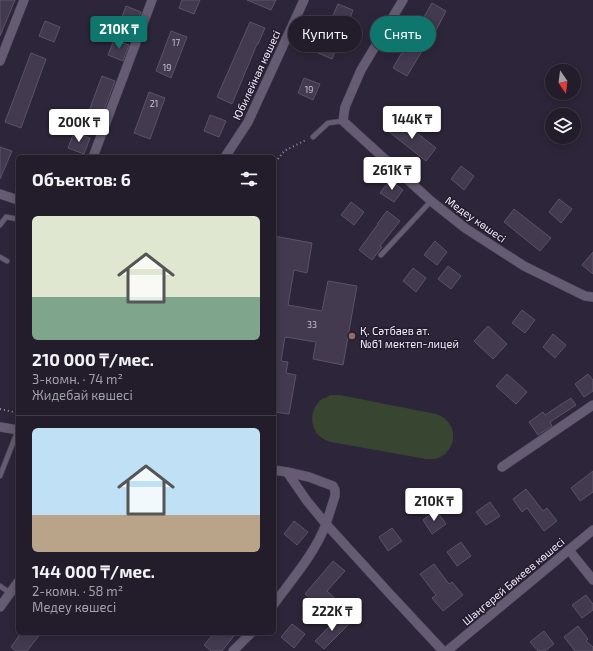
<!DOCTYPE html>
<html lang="ru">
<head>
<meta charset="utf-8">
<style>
  :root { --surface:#221c2b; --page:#2a2533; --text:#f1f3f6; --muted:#a2a1a9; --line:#3f3a47; --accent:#0f766e }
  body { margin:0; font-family:"Exo 2",sans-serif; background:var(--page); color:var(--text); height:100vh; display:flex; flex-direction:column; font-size:15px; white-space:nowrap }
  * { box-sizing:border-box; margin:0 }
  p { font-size:13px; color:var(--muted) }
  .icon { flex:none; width:22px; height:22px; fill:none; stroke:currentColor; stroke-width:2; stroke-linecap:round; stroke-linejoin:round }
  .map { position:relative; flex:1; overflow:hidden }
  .drawer { position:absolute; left:16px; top:155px; width:260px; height:480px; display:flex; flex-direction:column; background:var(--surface); border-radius:6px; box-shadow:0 2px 10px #0003,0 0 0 1px var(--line) }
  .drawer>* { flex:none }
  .guide { position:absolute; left:288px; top:16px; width:245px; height:36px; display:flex; gap:8px }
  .needle { width:26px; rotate:166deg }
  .tools { position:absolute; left:545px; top:64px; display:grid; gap:8px }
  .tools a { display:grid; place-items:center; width:36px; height:36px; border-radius:50%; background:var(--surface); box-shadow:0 2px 10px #0003,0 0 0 1px var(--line); font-size:20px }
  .price { position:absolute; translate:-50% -34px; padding:0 9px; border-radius:4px; background:#fff; color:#222; font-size:13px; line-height:26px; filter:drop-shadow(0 1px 2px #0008) }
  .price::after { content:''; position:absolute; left:50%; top:24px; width:12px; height:9px; margin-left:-6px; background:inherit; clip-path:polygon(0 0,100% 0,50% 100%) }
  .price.on { background:var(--accent); color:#fff }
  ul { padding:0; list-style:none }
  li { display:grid; align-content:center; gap:8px; height:212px; padding:0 16px }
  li+li { border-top:1px solid var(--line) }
  li span { display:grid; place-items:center; height:124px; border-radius:6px; color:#555 }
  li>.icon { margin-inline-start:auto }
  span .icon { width:72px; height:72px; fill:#fffc; stroke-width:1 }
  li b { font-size:17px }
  h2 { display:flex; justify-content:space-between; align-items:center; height:48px; padding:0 16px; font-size:17px }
  .chip { padding:0 14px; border-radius:18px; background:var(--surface); box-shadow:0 2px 10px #0003,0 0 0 1px var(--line); font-size:14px; line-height:36px }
  .chip.on { background:var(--accent); color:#fff }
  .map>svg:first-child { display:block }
  .green { fill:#384631 }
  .building { fill:#433a4f; stroke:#5b5268 }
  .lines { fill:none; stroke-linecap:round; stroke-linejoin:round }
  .lane-casing { stroke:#4b4455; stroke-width:6 }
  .street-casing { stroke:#4b4455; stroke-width:10 }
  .path { stroke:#928c9d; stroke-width:2; stroke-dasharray:1 3; stroke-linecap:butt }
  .lane { stroke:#655b72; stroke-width:4.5 }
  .street { stroke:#655b72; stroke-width:9 }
  .education-dot { fill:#8d6e63; stroke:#241b2e; stroke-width:1.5 }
  .labels { text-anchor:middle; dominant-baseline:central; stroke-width:3; stroke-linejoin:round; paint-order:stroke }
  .number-label { font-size:9px; fill:#c6c0d0 }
  .street-label { font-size:11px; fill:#f2edfb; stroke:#241b2e }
  .poi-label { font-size:11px; fill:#f2edfb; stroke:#241b2e; text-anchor:start }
</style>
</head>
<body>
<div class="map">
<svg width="593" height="651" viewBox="0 0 593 651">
  <rect width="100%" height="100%" fill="#2d2539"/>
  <path class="green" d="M330,395H340L436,414C439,415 442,416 444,418C460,430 454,454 435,459C432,459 429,459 426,459L331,442C328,441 325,440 322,438C309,429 309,409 322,399C324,398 328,397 330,395Z"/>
  <g class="building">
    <polygon points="0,0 15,0 0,36"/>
    <polygon points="182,0 200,0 194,14 179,8"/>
    <polygon points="247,0 276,0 271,10"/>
    <polygon points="432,3 446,11 432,38 423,52 422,51 407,76 393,68 401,54 403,54 425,18 424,17"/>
    <polygon points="338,4 353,10 347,26 331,20"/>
    <polygon points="126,6 141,12 135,28 120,22"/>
    <polygon points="45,21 60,27 54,42 39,36"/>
    <polygon points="250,22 265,28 258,44 257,44 232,104 217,97"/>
    <polygon points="171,31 187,37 171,78 156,71"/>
    <polygon points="323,36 339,43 332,59 316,52"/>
    <polygon points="114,40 129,45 123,61 108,55"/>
    <polygon points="31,53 46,59 21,128 5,122"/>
    <polygon points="102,76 115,81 100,121 87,116"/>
    <polygon points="304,78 320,84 313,100 298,93"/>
    <polygon points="149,92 165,98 150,139 134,133"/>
    <polygon points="210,115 226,121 219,137 204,131"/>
    <polygon points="398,118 436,148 426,161 388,131"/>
    <polygon points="74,132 90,138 84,154 68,148"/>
    <polygon points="0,147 12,151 0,179"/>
    <polygon points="461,166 474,176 464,190 451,179"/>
    <polygon points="390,180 403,190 394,202 380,193"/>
    <polygon points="559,199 572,209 561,223 549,212"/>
    <polygon points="351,202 364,212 354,225 341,215"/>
    <polygon points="514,209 551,238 540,251 504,222"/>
    <polygon points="387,211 400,221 380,246 382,247 372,260 359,250 378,224 377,224"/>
    <polygon points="274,236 312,243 307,273 294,270 288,305 322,311 328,281 357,286 343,365 313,359 316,342 285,337 281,361 288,362 286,373 296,375 289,414 274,412"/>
    <polygon points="435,241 447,252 437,265 424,255"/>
    <polygon points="593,252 593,274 582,265"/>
    <polygon points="448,266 461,276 451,289 438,279"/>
    <polygon points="413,268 426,278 416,292 403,281"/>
    <polygon points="522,310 535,320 525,333 512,323"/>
    <polygon points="488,326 507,344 493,359 474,341"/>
    <polygon points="553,334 566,345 555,358 543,347"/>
    <polygon points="507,374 527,392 516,404 496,386"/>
    <polygon points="588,374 593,380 593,391 584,397 575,384"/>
    <polygon points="571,398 576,405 550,422 552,426 538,435 529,422 543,412 545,415"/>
    <polygon points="593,471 593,492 580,501 571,488"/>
    <polygon points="526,489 543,511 547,508 557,521 544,531 527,508 522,512 513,499"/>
    <polygon points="490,502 500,516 486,525 476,512"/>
    <polygon points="436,510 446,524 432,534 423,520"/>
    <polygon points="294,521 308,532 297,545 284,534"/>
    <polygon points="392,528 402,541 388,551 379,537"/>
    <polygon points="461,542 471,556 457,566 447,552"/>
    <polygon points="333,561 345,571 327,591 343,606 333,619 305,594"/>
    <polygon points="434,564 449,584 452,582 463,595 443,611 432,598 436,595 420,574"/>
    <polygon points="586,595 593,604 593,610 582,618 572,605"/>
    <polygon points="340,616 349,624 324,649 315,641"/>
    <polygon points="292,624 305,634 294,648 281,637"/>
    <polygon points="578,626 588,639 586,641 593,647 593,651 575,651 564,637"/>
    <polygon points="544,631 554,644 545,651 538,651 530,642"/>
    <polygon points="21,633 41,633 27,651 16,651 11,647"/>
    <polygon points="214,633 236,633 222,651 211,651 204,645"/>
  </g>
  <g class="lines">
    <defs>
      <g id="lane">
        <polyline points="313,137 328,123 343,121"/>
        <polyline points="0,225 6,217 18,219"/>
        <polyline points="381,255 431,201"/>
        <polyline points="0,257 7,261"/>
        <polyline points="0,476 18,430"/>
        <polyline points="0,586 10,593"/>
      </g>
      <g id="street">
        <polyline points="403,0 361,70 345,107 343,121 431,201 465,228 524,266 585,296 593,297"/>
        <polyline points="0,61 24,0"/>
        <polyline points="93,157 152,0"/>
        <polyline points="225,157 248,122 304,0"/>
        <polyline points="0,194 18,200"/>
        <polyline points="0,427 18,430"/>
        <polyline points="502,467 593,405"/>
        <polyline points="274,470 287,472"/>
        <polygon points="287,472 309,477 333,486 335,490 335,496 326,524 307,501"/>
        <polyline points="569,550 593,580"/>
        <path d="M274,604C293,578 315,553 326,524L389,593L443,651"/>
        <polyline points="0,607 18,582"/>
        <polyline points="233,651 251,633"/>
        <polyline points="447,651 593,530"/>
      </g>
    </defs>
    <use href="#lane" class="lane-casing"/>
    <use href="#street" class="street-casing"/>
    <g class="path">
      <polyline points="274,159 278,159 284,151 306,140"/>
      <polyline points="0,409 18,413"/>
    </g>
    <use href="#lane" class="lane"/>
    <use href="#street" class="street"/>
  </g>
  <circle class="education-dot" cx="352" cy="336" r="4"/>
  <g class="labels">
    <g class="number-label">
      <text x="176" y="42">17</text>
      <text x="167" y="67">19</text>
      <text x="309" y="89">19</text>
      <text x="154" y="103">21</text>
      <text x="312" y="324">33</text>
    </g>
    <g class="street-label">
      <text transform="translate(256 75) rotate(-65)">Юбилейная көшесі</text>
      <text transform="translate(476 219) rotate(35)">Медеу көшесі</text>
      <text transform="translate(513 581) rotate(-40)">Шәңгерей Бөкеев көшесі</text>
    </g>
    <g class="poi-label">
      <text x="360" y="330">Қ. Сәтбаев ат.<tspan x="360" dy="13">№61 мектеп-лицей</tspan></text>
    </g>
  </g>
</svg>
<div class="tools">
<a><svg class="needle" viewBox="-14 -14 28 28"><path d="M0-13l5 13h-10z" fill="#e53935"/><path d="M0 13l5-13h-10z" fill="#a2a1a9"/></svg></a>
<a><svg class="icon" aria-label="layers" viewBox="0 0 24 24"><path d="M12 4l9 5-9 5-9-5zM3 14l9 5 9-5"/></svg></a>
</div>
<b class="price on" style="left:119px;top:50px">210K ₸</b>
<b class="price" style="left:412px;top:140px">144K ₸</b>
<b class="price" style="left:79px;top:143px">200K ₸</b>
<b class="price" style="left:392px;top:191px">261K ₸</b>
<b class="price" style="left:434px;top:522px">210K ₸</b>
<b class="price" style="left:332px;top:632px">222K ₸</b>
<div class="guide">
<a class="chip">Купить</a>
<a class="chip on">Снять</a>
</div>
<section class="drawer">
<h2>Объектов: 6<svg class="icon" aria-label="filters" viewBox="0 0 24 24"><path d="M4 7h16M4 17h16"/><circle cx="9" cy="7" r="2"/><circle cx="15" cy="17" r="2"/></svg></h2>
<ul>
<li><span style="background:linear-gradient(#dfe7d0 65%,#7fa58c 0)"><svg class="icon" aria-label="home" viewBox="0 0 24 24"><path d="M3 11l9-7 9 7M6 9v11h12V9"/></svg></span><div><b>210 000 ₸/мес.</b><p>3-комн. · 74 m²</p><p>Жидебай көшесі</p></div></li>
<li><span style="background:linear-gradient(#bfe0f5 70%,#b9a48a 0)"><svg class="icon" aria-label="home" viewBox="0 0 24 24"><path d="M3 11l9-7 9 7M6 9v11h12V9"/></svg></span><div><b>144 000 ₸/мес.</b><p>2-комн. · 58 m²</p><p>Медеу көшесі</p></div></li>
</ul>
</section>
</div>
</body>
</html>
